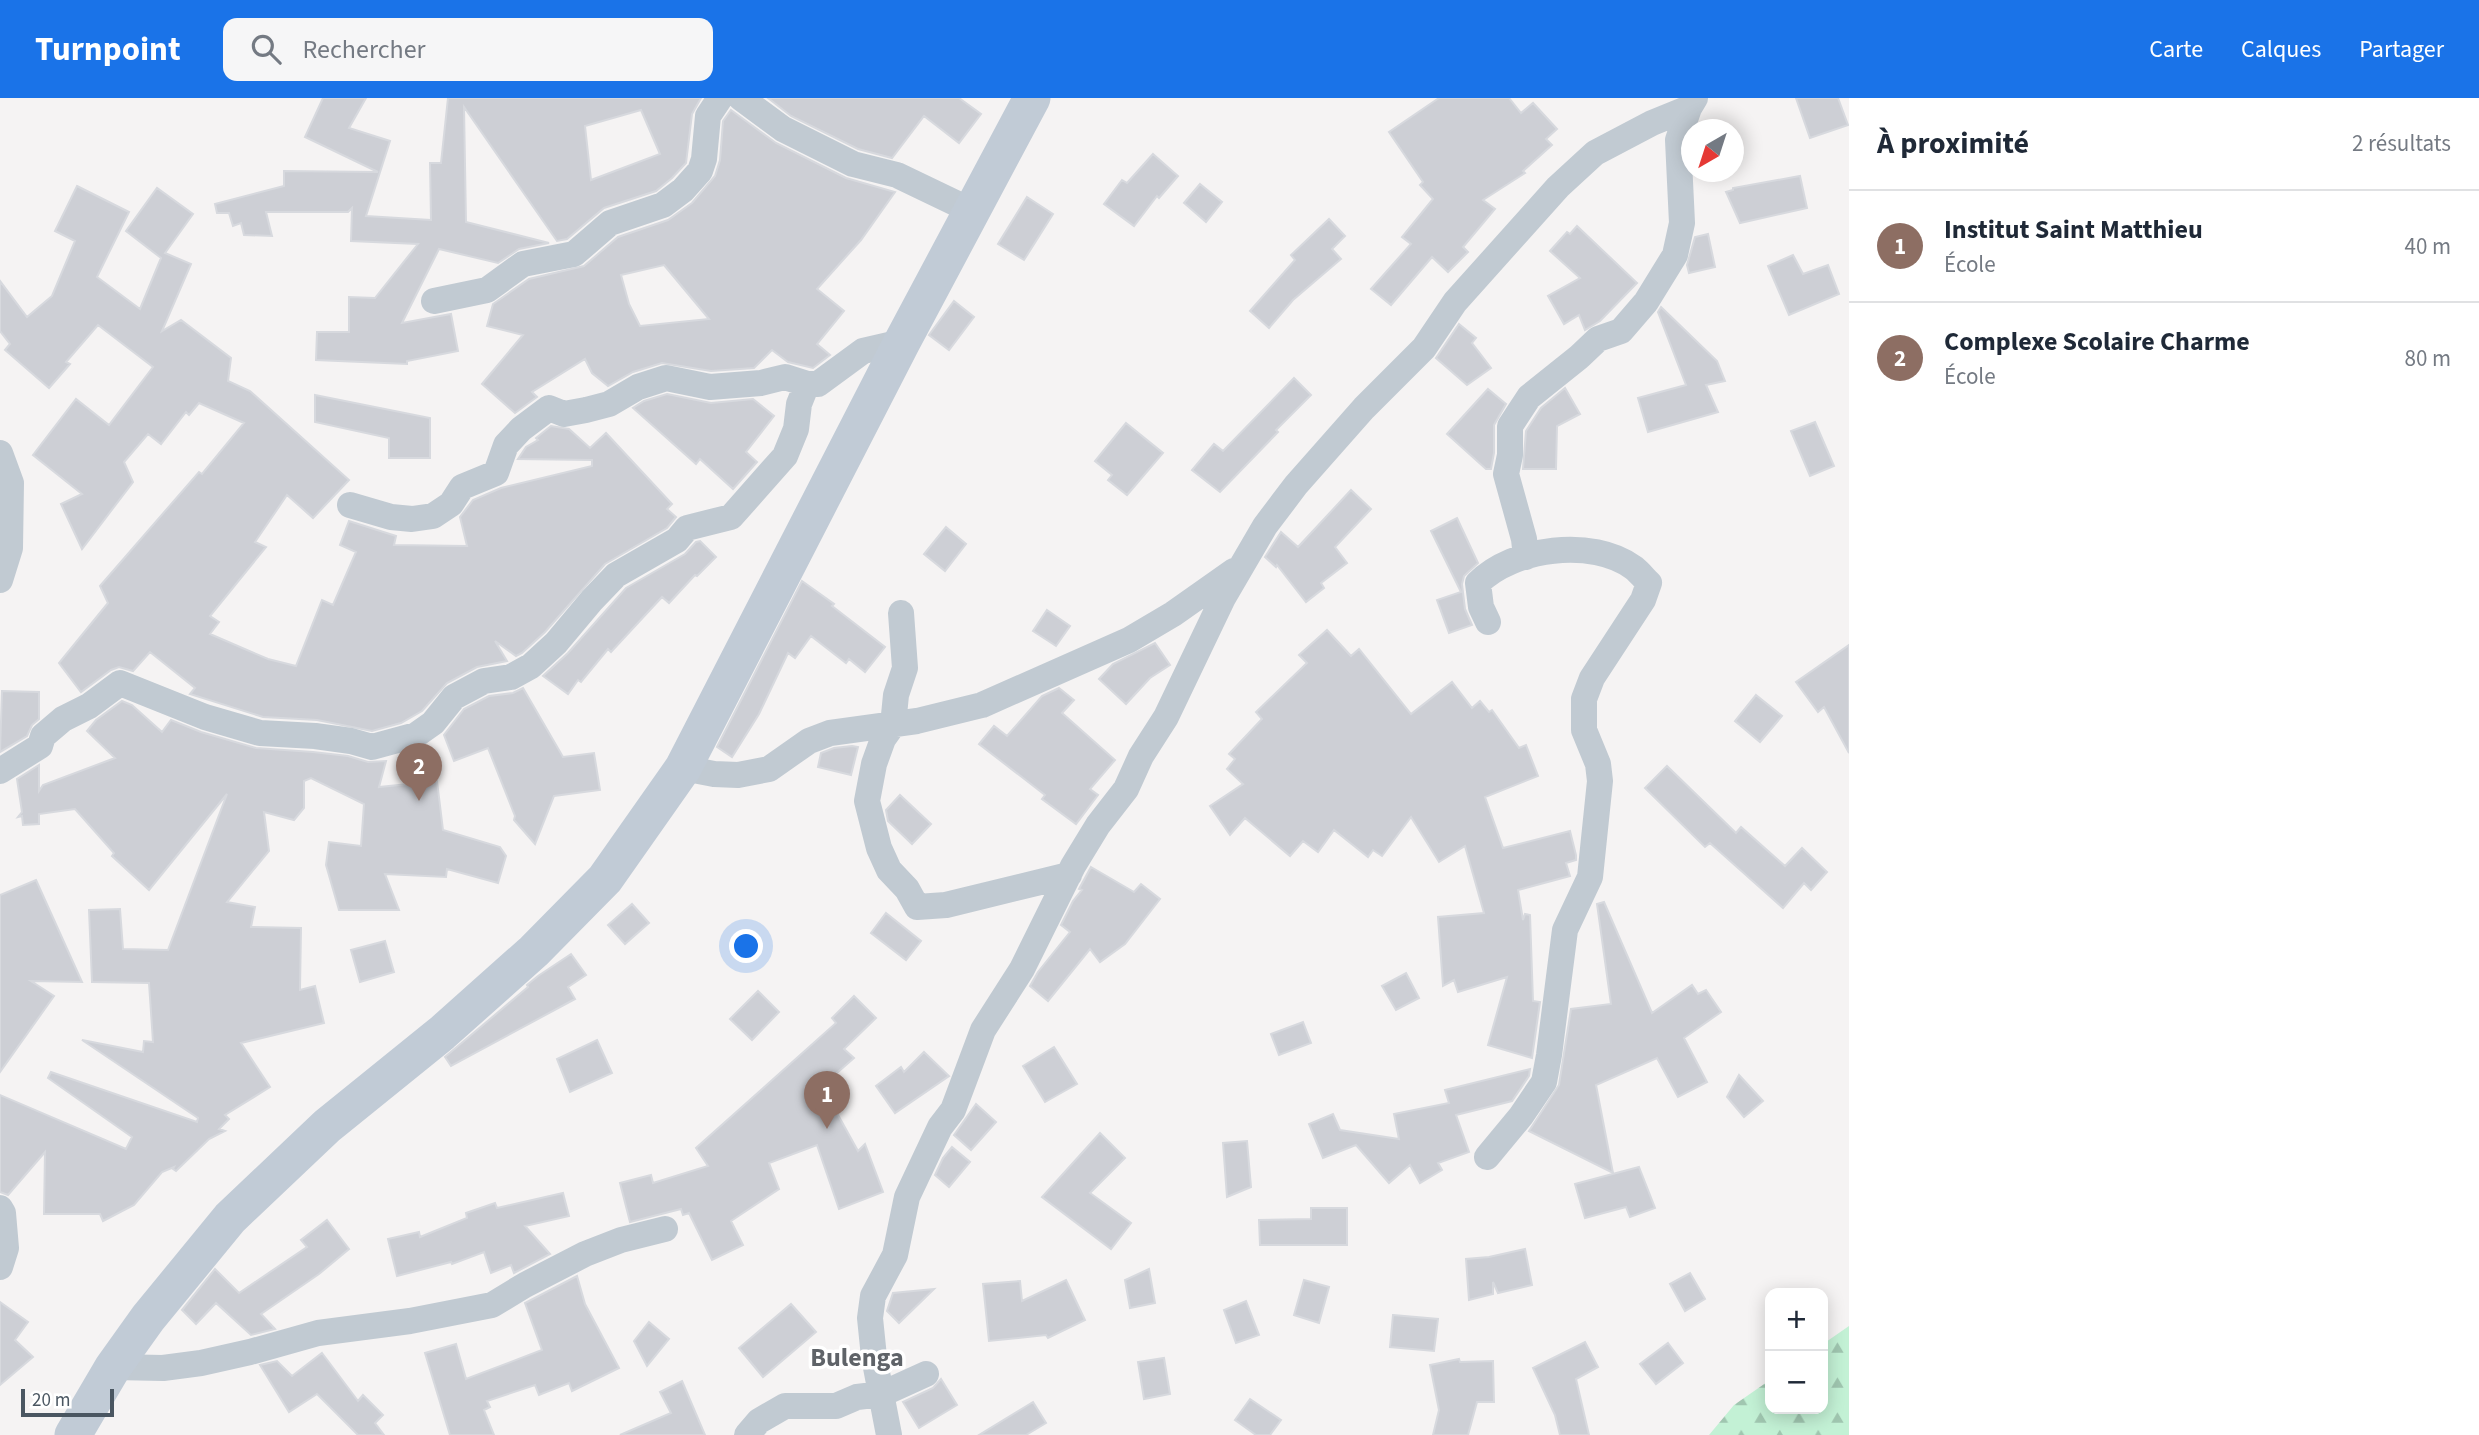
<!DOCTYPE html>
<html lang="fr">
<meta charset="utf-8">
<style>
:root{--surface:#fff;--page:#f6f6f7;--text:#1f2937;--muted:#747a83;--line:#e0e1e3;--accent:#1a73e8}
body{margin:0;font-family:"Source Sans 3",sans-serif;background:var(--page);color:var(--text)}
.controls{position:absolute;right:21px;bottom:21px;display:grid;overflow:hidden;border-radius:14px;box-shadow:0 4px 18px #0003}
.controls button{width:63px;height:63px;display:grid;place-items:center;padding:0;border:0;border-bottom:2px solid var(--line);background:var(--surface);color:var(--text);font:35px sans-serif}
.compass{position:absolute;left:1681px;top:21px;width:63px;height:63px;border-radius:50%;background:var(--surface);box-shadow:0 4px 18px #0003;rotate:219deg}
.scale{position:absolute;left:21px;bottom:18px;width:93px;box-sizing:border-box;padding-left:7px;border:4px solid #4a5661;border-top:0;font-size:19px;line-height:24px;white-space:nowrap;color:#4a5661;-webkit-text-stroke:5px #fff;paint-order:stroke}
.you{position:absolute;left:747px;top:849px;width:24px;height:24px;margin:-18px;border:5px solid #fff;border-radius:50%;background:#1a73e8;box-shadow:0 0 0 10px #1a73e833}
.badge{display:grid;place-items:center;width:46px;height:46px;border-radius:50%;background:var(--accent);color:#fff;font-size:23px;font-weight:700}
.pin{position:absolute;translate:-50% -58px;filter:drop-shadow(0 2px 4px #0008)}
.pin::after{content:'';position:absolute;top:37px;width:24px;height:21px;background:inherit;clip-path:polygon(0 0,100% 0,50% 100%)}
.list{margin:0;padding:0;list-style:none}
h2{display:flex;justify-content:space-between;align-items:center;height:91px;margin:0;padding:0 28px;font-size:30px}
h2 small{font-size:23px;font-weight:400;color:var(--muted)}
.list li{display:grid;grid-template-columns:46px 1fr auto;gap:21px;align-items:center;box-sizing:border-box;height:112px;padding:0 28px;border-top:2px solid var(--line)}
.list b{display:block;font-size:26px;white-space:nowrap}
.list p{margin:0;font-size:23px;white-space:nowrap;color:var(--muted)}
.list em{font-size:23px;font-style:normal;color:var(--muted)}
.icon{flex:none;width:38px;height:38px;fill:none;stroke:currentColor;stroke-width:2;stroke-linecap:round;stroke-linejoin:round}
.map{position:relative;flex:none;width:1849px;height:1337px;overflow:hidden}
header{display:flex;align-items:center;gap:42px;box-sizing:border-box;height:98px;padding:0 35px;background:var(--accent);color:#fff}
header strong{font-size:33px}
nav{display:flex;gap:38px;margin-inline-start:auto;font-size:24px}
.search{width:490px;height:63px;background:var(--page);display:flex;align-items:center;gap:18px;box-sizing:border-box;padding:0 24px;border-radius:14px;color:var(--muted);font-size:26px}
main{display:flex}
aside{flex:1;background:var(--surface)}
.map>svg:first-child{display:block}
.forest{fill:url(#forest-firs)}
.building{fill:#cdcfd5;stroke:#d7d9de;stroke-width:2;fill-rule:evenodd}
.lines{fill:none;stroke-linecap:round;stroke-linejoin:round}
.street{stroke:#c1cad2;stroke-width:26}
.secondary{stroke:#c1cbd6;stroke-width:37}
.labels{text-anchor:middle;stroke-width:7;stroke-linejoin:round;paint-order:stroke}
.quarter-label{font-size:26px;font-weight:bold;fill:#5f6368;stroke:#fff}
</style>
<header>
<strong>Turnpoint</strong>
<div class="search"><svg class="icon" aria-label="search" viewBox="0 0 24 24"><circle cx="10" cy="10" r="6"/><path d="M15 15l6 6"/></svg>Rechercher</div>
<nav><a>Carte</a><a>Calques</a><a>Partager</a></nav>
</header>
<main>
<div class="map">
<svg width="1849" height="1337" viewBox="0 0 1849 1337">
<defs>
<pattern id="forest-firs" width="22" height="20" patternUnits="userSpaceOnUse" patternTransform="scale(1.75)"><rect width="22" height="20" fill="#c3f1d5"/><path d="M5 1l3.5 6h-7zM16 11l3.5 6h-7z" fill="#a0c6b0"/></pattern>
</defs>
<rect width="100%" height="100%" fill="#f5f3f3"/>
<path class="forest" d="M 1849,1228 L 1849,1337 L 1709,1337 L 1734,1307 L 1770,1282 L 1770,1311 L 1823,1311 L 1823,1246 Z"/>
<path class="building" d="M 323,0 L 366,0 L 349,30 L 390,43 L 366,118 L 431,122 L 430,65 L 441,65 L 448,0 L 701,0 L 692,16 L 686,65 L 672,80 L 656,93 L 604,110 L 567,141 L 557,143 L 464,9 L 466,124 L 549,145 L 519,151 L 498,165 L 439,151 L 402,225 L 451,216 L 458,253 L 407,263 L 407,266 L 316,262 L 317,234 L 349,234 L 349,199 L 375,200 L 418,146 L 351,143 L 352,110 L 348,114 L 266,114 L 272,138 L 244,137 L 241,125 L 233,128 L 229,115 L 217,115 L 215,106 L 284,88 L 284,73 L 378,74 L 305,39 ZM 641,12 L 660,56 L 591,82 L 585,28 Z
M 768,0 L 959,0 L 981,16 L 959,45 L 924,18 L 892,60 L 858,51 L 791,18 Z
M 1439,0 L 1509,0 L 1521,15 L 1533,5 L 1557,31 L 1546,41 L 1552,47 L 1523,73 L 1525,75 L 1483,102 L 1495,111 L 1463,149 L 1468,154 L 1448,174 L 1432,159 L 1391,207 L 1371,191 L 1411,146 L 1402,139 L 1433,101 L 1420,87 L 1423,84 L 1389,34 Z
M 1796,0 L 1838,0 L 1848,27 L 1810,40 Z
M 731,12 L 776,45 L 846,80 L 895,94 L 861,142 L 817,191 L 844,213 L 817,246 L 830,257 L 813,270 L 788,264 L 772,252 L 754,270 L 711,273 L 662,265 L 633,274 L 608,288 L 592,275 L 585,261 L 532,294 L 537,299 L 515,315 L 482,286 L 523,237 L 487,228 L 493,206 L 529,181 L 584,168 L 618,139 L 668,122 L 692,105 L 715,78 L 720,62 L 723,23 ZM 664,167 L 709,221 L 640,228 L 629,206 L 621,177 Z
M 1153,56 L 1178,78 L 1159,100 L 1157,98 L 1134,128 L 1104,106 L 1122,82 L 1127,85 Z
M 1800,78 L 1807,110 L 1740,125 L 1726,94 L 1733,92 L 1733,90 Z
M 1200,86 L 1222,104 L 1206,124 L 1184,105 Z
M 77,88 L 129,114 L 97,179 L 140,211 L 161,160 L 126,133 L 157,90 L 193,116 L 165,155 L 191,166 L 162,233 L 181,222 L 231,260 L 228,283 L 250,293 L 349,382 L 313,420 L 287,397 L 255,444 L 266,449 L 210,518 L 219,524 L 210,536 L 268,561 L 296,568 L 322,502 L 333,507 L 356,454 L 340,447 L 349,423 L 396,438 L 394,447 L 467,448 L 460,419 L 473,402 L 501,390 L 592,368 L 592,362 L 518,361 L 526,349 L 538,342 L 536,340 L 551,328 L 569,331 L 590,350 L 606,335 L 672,406 L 667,411 L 676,419 L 667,430 L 605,466 L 545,534 L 522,555 L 516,558 L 495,543 L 507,563 L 477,569 L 447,585 L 422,613 L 401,625 L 372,633 L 317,622 L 263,619 L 190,596 L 195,590 L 150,554 L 133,573 L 119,569 L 111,572 L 81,594 L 59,565 L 108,505 L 100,488 L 199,374 L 202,376 L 244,325 L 199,305 L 189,317 L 186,314 L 161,346 L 148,336 L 124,364 L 133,384 L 82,451 L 61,406 L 82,396 L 33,357 L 76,301 L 109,327 L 153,269 L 98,227 L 66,264 L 70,266 L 49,290 L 5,252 L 10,246 L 0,233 L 0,183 L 27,219 L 52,198 L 75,143 L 55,133 Z
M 1027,99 L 1053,116 L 1024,162 L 998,146 Z
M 1329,121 L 1345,138 L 1332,151 L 1341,161 L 1293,202 L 1269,230 L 1250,213 L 1295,162 L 1291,157 Z
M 1577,128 L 1637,185 L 1600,223 L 1585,232 L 1579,217 L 1564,226 L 1548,198 L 1580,180 L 1550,153 L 1567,134 L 1570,136 Z
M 1708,136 L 1715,169 L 1689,175 L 1687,167 L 1695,139 Z
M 1793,157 L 1803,176 L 1828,167 L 1839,196 L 1789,217 L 1768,168 Z
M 954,203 L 974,219 L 949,252 L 929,237 Z
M 1661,209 L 1717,263 L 1725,283 L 1706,287 L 1718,314 L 1648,334 L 1638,300 L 1686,287 L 1658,214 Z
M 1459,226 L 1476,240 L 1472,245 L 1491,270 L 1467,287 L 1436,260 Z
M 1294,280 L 1311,297 L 1276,332 L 1278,334 L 1220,394 L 1192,372 L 1214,346 L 1223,353 Z
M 1565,290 L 1580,316 L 1557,328 L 1556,371 L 1523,371 L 1526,333 L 1541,310 Z
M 1488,291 L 1506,306 L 1494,327 L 1494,355 L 1491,371 L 1486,371 L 1447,336 Z
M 667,296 L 711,305 L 753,301 L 774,318 L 746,354 L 757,364 L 733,391 L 700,361 L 696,366 L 633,310 L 644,303 Z
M 315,297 L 430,320 L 430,360 L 389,360 L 389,340 L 315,324 Z
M 1815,324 L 1834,368 L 1810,378 L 1791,333 Z
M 1126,325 L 1163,355 L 1127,397 L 1108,382 L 1112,377 L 1095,363 Z
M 1351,392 L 1371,411 L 1335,449 L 1347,465 L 1321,485 L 1324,490 L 1306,504 L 1277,467 L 1276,469 L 1265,459 L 1281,434 L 1298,449 Z
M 1457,420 L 1478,465 L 1464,478 L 1462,486 L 1465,511 L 1472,527 L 1449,535 L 1437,502 L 1461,494 L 1431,433 Z
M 946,429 L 966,446 L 945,473 L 924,456 Z
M 700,443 L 716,459 L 697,478 L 695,477 L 669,505 L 662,499 L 611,554 L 608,551 L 581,584 L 578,582 L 568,596 L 543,578 L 568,555 L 626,490 L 685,456 L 696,444 Z
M 802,483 L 834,506 L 832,508 L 885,549 L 865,574 L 849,561 L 846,565 L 811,538 L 795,560 L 788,555 L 759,616 L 732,659 L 717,649 Z
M 1047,512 L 1070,528 L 1056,548 L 1033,533 Z
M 1327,532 L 1351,558 L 1359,551 L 1411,616 L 1452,584 L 1472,610 L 1480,603 L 1489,614 L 1492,612 L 1519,650 L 1526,647 L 1538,678 L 1485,699 L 1503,750 L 1570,733 L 1576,757 L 1576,762 L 1566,765 L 1570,778 L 1518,792 L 1523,822 L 1525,816 L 1530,817 L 1533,903 L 1540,904 L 1532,960 L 1488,947 L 1507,879 L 1458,894 L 1454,882 L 1443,888 L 1438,819 L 1484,815 L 1465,748 L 1439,764 L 1411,719 L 1382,758 L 1373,752 L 1368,759 L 1334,732 L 1318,754 L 1303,743 L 1290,758 L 1245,720 L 1230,737 L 1210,708 L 1243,686 L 1227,671 L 1235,661 L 1229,656 L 1262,621 L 1256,614 L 1307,565 L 1299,557 Z
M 1155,545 L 1170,567 L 1150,580 L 1126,606 L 1099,581 L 1113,566 Z
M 1849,547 L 1849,655 L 1824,609 L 1818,614 L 1796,584 Z
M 523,590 L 563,659 L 594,655 L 600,692 L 554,698 L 535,746 L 514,722 L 515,718 L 488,650 L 454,663 L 444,637 L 464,611 L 489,598 L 513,595 Z
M 1059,590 L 1074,602 L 1062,615 L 1115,662 L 1090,691 L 1098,697 L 1076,726 L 1042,701 L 1045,697 L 979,646 L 994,628 L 1007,638 L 1042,598 Z
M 2,593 L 39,594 L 39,621 L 32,627 L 27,638 L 0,654 Z
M 1756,597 L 1782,618 L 1760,644 L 1735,623 Z
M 122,603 L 132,607 L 162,634 L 171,622 L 201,634 L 256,650 L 313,654 L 348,658 L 368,664 L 386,663 L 379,689 L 437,683 L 443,732 L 500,749 L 506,758 L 498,785 L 447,771 L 446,779 L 385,776 L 399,812 L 339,812 L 326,767 L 329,744 L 361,748 L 364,706 L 311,680 L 304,683 L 304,710 L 294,722 L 264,714 L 269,753 L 227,804 L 255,809 L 251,829 L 301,830 L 300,892 L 315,888 L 324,925 L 241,945 L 270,989 L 225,1017 L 229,1021 L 219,1031 L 225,1033 L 209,1041 L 176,1073 L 173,1071 L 174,1069 L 162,1074 L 134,1107 L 103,1123 L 100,1116 L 44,1116 L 45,1054 L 8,1097 L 0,1094 L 0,997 L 126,1051 L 132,1039 L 48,980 L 51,974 L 197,1024 L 198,1020 L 82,942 L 143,954 L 144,943 L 153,944 L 149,885 L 92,884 L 89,812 L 120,811 L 123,851 L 168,852 L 227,696 L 149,792 L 112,758 L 114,755 L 75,711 L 39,716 L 39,726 L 23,727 L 22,718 L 18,719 L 22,714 L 17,681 L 39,667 L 39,693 L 43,687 L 115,660 L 87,633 L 96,622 Z
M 852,648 L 858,649 L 851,677 L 818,669 L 821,655 L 834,650 Z
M 1667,668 L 1736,735 L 1741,729 L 1785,768 L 1802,750 L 1827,774 L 1811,792 L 1804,785 L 1783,810 L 1710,745 L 1705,749 L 1645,690 Z
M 900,697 L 931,726 L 912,746 L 888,723 L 886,712 Z
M 1091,769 L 1134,794 L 1141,786 L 1160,801 L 1125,846 L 1100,864 L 1090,851 L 1048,903 L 1030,888 L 1038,874 L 1070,834 L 1061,827 L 1073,803 L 1082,792 L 1079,791 Z
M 36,782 L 82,884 L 31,883 L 54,898 L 0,974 L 0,797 Z
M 1604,804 L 1652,915 L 1692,887 L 1698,896 L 1706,892 L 1721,914 L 1684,940 L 1707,984 L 1678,999 L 1657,960 L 1596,987 L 1613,1075 L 1529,1033 L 1559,987 L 1571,911 L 1611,906 L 1597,806 Z
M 632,806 L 649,825 L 625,846 L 608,827 Z
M 886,815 L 921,843 L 906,862 L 871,835 Z
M 385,843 L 394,874 L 360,884 L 351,852 Z
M 571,856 L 586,877 L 568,889 L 575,901 L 451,968 L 445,959 L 528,889 L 527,887 L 538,878 Z
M 1406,875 L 1419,900 L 1396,912 L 1382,888 Z
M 758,893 L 779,914 L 752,942 L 730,921 Z
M 854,898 L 876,920 L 844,951 L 854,960 L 822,988 L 858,1053 L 865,1046 L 883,1094 L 839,1111 L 817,1047 L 769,1065 L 779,1091 L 731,1123 L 743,1147 L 712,1162 L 689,1115 L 683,1117 L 681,1111 L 630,1124 L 620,1085 L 651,1077 L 653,1085 L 708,1068 L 696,1050 L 836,925 L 832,920 Z
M 1303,924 L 1311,945 L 1279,957 L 1271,936 Z
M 597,942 L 612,975 L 570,994 L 557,961 Z
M 1054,949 L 1077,986 L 1045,1004 L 1023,968 Z
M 924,954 L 949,978 L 895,1015 L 876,988 L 901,969 L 904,974 Z
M 1530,971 L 1529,978 L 1512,1003 L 1456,1017 L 1469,1054 L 1438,1065 L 1442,1072 L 1420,1085 L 1410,1067 L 1389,1085 L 1356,1047 L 1323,1060 L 1309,1026 L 1333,1016 L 1340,1032 L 1399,1041 L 1394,1016 L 1449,1005 L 1445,992 Z
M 1739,977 L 1763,1003 L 1744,1019 L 1727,999 Z
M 976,1006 L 996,1024 L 971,1052 L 954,1037 Z
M 1100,1035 L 1125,1060 L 1090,1095 L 1131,1125 L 1111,1151 L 1042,1099 Z
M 1247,1043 L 1251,1089 L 1227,1099 L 1223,1045 Z
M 952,1049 L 970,1064 L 949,1089 L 935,1077 L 943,1060 Z
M 1639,1069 L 1655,1110 L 1630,1119 L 1626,1109 L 1585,1120 L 1575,1086 Z
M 563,1095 L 569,1118 L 525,1128 L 550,1156 L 514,1175 L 511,1167 L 491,1175 L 484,1154 L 452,1166 L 451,1164 L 397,1178 L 388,1141 L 419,1134 L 420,1139 L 467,1120 L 466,1115 L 495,1105 L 497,1110 Z
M 1311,1110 L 1347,1110 L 1347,1147 L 1260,1147 L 1259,1122 L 1311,1121 Z
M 327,1122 L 349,1151 L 319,1176 L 261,1216 L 275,1231 L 251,1237 L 216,1205 L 196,1226 L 182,1212 L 215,1171 L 239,1195 L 307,1149 L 301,1142 Z
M 1525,1151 L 1532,1187 L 1498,1195 L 1493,1184 L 1493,1196 L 1469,1202 L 1466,1161 L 1489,1159 Z
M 1149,1171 L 1155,1205 L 1130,1210 L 1125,1182 Z
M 1690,1175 L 1705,1201 L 1685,1213 L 1670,1186 Z
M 577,1178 L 585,1206 L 619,1270 L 572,1293 L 569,1285 L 539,1297 L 535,1287 L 487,1303 L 490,1309 L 484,1312 L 494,1337 L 450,1337 L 425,1255 L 456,1246 L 466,1281 L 542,1252 L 525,1205 Z
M 1066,1182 L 1085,1222 L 1048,1240 L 1046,1237 L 989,1243 L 983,1186 L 1020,1183 L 1022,1203 Z
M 1304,1182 L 1329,1189 L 1319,1225 L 1294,1217 Z
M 934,1191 L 899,1225 L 887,1213 L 893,1195 Z
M 1246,1203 L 1259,1237 L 1236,1245 L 1224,1212 Z
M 0,1204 L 28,1224 L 15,1242 L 33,1259 L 0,1287 Z
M 791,1206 L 816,1234 L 763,1279 L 739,1250 Z
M 1393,1217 L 1438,1221 L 1434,1253 L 1390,1249 Z
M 649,1224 L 669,1241 L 647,1268 L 634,1243 Z
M 1585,1244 L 1598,1269 L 1576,1281 L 1589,1337 L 1560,1337 L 1555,1317 L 1533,1270 Z
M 1668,1245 L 1683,1265 L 1656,1286 L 1640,1266 Z
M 322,1255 L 358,1303 L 363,1297 L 383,1317 L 375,1325 L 384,1337 L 358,1337 L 317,1296 L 289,1314 L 260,1267 L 277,1263 L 292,1278 Z
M 1164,1260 L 1170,1296 L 1144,1301 L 1138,1264 Z
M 1459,1261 L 1460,1264 L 1493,1263 L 1494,1304 L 1477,1304 L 1468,1337 L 1433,1337 L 1439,1312 L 1430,1267 Z
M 941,1281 L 957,1307 L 919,1330 L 903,1304 L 933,1290 Z
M 682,1283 L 705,1337 L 620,1337 L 671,1315 L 660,1294 Z
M 1250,1301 L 1281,1322 L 1270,1337 L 1256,1337 L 1235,1322 Z
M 1033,1304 L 1046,1325 L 1026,1337 L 979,1337 Z"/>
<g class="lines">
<path class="street" d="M 741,0 L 783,31 L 853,66 L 897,77 L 972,113
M 434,203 L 487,192 L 523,166 L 574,156 L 610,125 L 663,107 L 683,92 L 700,73 L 704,61 L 708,18 L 720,0
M 0,355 L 11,385 L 10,450 L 0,482
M 350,407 L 391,419 L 412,421 L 433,418 L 451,406 L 462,389 L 496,375 L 506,347 L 521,331 L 549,310 L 564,316 L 586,312 L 609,306 L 638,289 L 666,280 L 710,289 L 761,285 L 785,279 L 807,286 L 818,286 L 863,253 L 902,244
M 1526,459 L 1524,441 L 1506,376 L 1510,357 L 1510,328 L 1529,299 L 1579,259 L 1598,241 L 1621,233 L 1646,204 L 1675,157 L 1682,125 L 1678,42 L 1689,10
M 901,515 L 905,570 L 896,597 L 893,627 L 883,641 L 874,666 L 867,703 L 879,750 L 889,772 L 907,791 L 917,809 L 946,807 L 1069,777
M 683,670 L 714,676 L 738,677 L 769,671 L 809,643 L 830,635 L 917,623 L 982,607 L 1129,542 L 1173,516 L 1234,473
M 0,673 L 40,648 L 43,638 L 63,621 L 89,608 L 120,585 L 205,619 L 260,635 L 315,638 L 351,643 L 372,649 L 416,637 L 433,625 L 454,599 L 484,583 L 511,579 L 531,568 L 556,545 L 592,502 L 616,477 L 677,442 L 687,430 L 731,419 L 785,358 L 796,331 L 799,306 L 807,286
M 1487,1059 L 1521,1018 L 1544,984 L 1549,957 L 1565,832 L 1590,779 L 1600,683 L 1598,666 L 1584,632 L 1584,601 L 1592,580 L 1643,502 L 1649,485 C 1644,480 1639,474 1634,470 C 1592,439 1513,450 1478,485 L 1481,509 L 1488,524
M 0,1110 L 3,1115 L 6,1150 L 0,1169
M 113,1269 L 163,1270 L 201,1265 L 250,1254 L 318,1235 L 410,1223 L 492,1207 L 525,1187 L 585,1156 L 621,1142 L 665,1131
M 747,1337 L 759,1323 L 785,1308 L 836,1308 L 857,1299 L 882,1296 L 926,1276
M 889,1337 L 874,1259 L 870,1220 L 873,1198 L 895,1157 L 907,1099 L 940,1029 L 953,1012 L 983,932 L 1022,871 L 1073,768 L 1098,727 L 1126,691 L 1141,658 L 1166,619 L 1223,500 L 1265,428 L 1296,387 L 1364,310 L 1424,250 L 1455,204 L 1558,89 L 1595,55 L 1652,25 L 1689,10 L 1695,0"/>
<path class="secondary" d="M 73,1337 L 113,1269 L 148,1220 L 230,1120 L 327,1028 L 442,935 L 534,853 L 605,781 L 683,670 L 902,244 L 1032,0"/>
</g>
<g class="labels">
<g class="quarter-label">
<text x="857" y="1268">Bulenga</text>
</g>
</g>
</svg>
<div class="controls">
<button>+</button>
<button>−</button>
</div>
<svg class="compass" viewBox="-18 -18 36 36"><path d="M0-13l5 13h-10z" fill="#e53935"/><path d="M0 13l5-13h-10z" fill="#747a83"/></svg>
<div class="scale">20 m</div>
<div class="you"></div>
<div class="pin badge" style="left:827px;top:1031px;background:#8d6e63">1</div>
<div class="pin badge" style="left:419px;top:703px;background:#8d6e63">2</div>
</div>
<aside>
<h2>À proximité<small>2 résultats</small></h2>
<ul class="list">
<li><span class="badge" style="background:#8d6e63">1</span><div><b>Institut Saint Matthieu</b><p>École</p></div><em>40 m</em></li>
<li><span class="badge" style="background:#8d6e63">2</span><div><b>Complexe Scolaire Charme</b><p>École</p></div><em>80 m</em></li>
</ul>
</aside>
</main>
